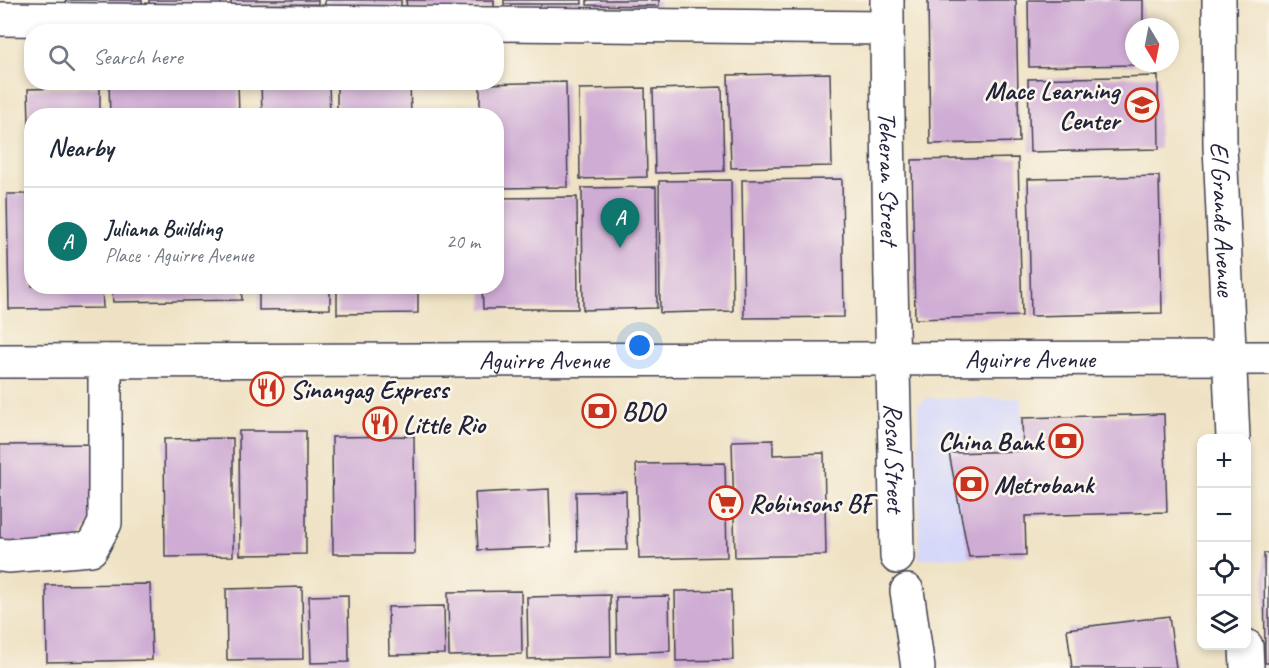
<!DOCTYPE html>
<meta charset="utf-8">
<style>
:root{--surface:#fff;--page:#f2f2f3;--text:#1f2937;--muted:#747a83;--line:#e0e1e3;--accent:#0f766e}
body{margin:0;font-family:Caveat,sans-serif;background:var(--page);color:var(--text)}
.controls{position:absolute;right:18px;bottom:18px;display:grid;overflow:hidden;border-radius:12px;box-shadow:0 3px 9px #0003}
.controls button{width:54px;height:54px;display:grid;place-items:center;padding:0;border:0;border-bottom:2px solid var(--line);background:var(--surface);color:var(--text);font:30px sans-serif}
.compass{position:absolute;left:1125px;top:18px;width:54px;height:54px;border-radius:50%;background:var(--surface);box-shadow:0 3px 9px #0003;rotate:170deg}
.you{position:absolute;left:640px;top:346px;width:21px;height:21px;margin:-15px;border:4px solid #fff;border-radius:50%;background:#1a73e8;box-shadow:0 0 0 9px #1a73e833}
.badge{display:grid;place-items:center;width:39px;height:39px;border-radius:50%;background:var(--accent);color:#fff;font-size:20px;font-weight:700}
.pin{position:absolute;translate:-50% -50px;filter:drop-shadow(0 2px 3px #0008)}
.pin::after{content:'';position:absolute;top:32px;width:21px;height:18px;background:inherit;clip-path:polygon(0 0,100% 0,50% 100%)}
.list{margin:0;padding:0;list-style:none}
h2{display:flex;justify-content:space-between;align-items:center;height:78px;margin:0;padding:0 24px;font-size:26px}
h2 small{font-size:20px;font-weight:400;color:var(--muted)}
.list li{display:grid;grid-template-columns:39px 1fr auto;gap:18px;align-items:center;box-sizing:border-box;height:108px;padding:0 24px;border-top:2px solid var(--line)}
.list b{display:block;font-size:22px;white-space:nowrap}
.list p{margin:0;font-size:20px;white-space:nowrap;color:var(--muted)}
.list em{font-size:20px;font-style:normal;color:var(--muted)}
.icon{flex:none;width:33px;height:33px;fill:none;stroke:currentColor;stroke-width:2;stroke-linecap:round;stroke-linejoin:round}
.map{position:relative;flex:none;width:1269px;height:668px;overflow:hidden}
.search{position:absolute;background:var(--surface);box-shadow:0 3px 9px #0003;left:24px;top:24px;width:480px;height:66px;display:flex;align-items:center;gap:15px;box-sizing:border-box;padding:0 21px;border-radius:24px;color:var(--muted);font-size:22px}
.panel{position:absolute;background:var(--surface);box-shadow:0 3px 9px #0003;left:24px;top:108px;width:480px;height:186px;border-radius:24px}
.map>svg:first-child{display:block}
.built{fill:#d6d8f9}
.building{fill:#cfacd4}
.lines{fill:none;stroke-linecap:round;stroke-linejoin:round}
.minor-casing{stroke:#413f50;stroke-width:36}
.minor{stroke:#fff;stroke-width:33}
.labels{text-anchor:middle;stroke-width:5;stroke-linejoin:round;paint-order:stroke}
.poi-label{font-size:26px;font-weight:bold;fill:#22223b;stroke:#fbf7ec;text-anchor:start}
.street-label{font-size:26px;fill:#22223b;stroke:#fbf7ec}
</style>
<div class="map">
<svg width="1269" height="668" viewBox="0 0 1269 668">
<rect width="100%" height="100%" fill="#fbf7ec"/>
<filter id="ink" filterUnits="userSpaceOnUse"><feTurbulence type="fractalNoise" baseFrequency=".0167" numOctaves="2"/><feDisplacementMap in="SourceGraphic" scale="12" xChannelSelector="R" yChannelSelector="G"/><feConvolveMatrix kernelMatrix="1 2 1 2 8 2 1 2 1" color-interpolation-filters="sRGB"/></filter>
<filter id="wash" filterUnits="userSpaceOnUse"><feTurbulence type="fractalNoise" baseFrequency=".008" numOctaves="4" result="noise"/><feDisplacementMap in="SourceGraphic" scale="24" xChannelSelector="R" yChannelSelector="G"/><feGaussianBlur stdDeviation="1.35" result="paint"/><feColorMatrix in="noise" values="0 0 0 0 0 0 0 0 0 0 0 0 0 0 0 0 0 1.4 0 .05"/><feComposite in="paint" operator="in"/></filter>
<g filter="url(#wash)">
<rect width="100%" height="100%" fill="#efe2c4"/>
<path class="built" d="M 927,398 L 1021,398 L 1026,555 L 919,559 L 918,405 Z"/>
<g id="blocks">
<path class="building" d="M 66,0 L 142,0 L 142,5 L 66,5 Z
M 149,0 L 221,0 L 221,5 L 149,5 Z
M 231,0 L 318,0 L 318,4 L 231,5 Z
M 325,0 L 401,0 L 401,7 L 325,7 Z
M 406,0 L 494,0 L 494,8 L 407,8 Z
M 504,0 L 582,0 L 582,4 L 504,4 Z
M 587,0 L 659,0 L 659,6 L 587,5 Z
M 928,0 L 1016,0 L 1019,142 L 930,144 Z
M 1028,0 L 1143,0 L 1143,27 L 1134,27 L 1134,65 L 1029,67 Z
M 830,73 L 832,166 L 731,168 L 728,75 Z
M 1158,76 L 1159,149 L 1030,152 L 1028,79 Z
M 109,82 L 238,82 L 239,116 L 110,116 Z
M 261,82 L 329,82 L 330,116 L 262,116 Z
M 337,82 L 410,82 L 411,116 L 337,116 Z
M 566,82 L 568,187 L 496,188 L 496,116 L 480,116 L 480,84 Z
M 100,87 L 100,116 L 32,116 L 32,157 L 30,157 L 28,89 Z
M 722,87 L 724,171 L 655,173 L 653,89 Z
M 645,88 L 647,177 L 580,179 L 579,89 Z
M 1018,158 L 1022,316 L 915,319 L 912,160 Z
M 1159,176 L 1162,313 L 1031,316 L 1028,179 Z
M 842,179 L 844,317 L 744,318 L 742,180 Z
M 731,180 L 733,311 L 660,313 L 659,181 Z
M 656,187 L 657,308 L 583,310 L 582,188 Z
M 7,194 L 32,194 L 32,286 L 102,286 L 103,308 L 9,309 Z
M 577,197 L 578,309 L 483,309 L 482,286 L 496,286 L 496,198 Z
M 112,286 L 241,286 L 242,300 L 113,302 Z
M 259,286 L 330,286 L 330,309 L 259,310 Z
M 337,286 L 418,286 L 418,313 L 337,314 Z
M 1164,414 L 1167,512 L 1025,516 L 1026,555 L 969,557 L 949,453 L 1023,451 L 1022,418 Z
M 239,431 L 306,431 L 306,554 L 240,555 Z
M 414,436 L 415,554 L 333,554 L 332,437 Z
M 233,438 L 233,556 L 165,557 L 164,439 Z
M 773,440 L 773,455 L 824,453 L 826,555 L 735,557 L 732,441 Z
M 101,444 L 100,507 L 77,544 L 0,543 L 0,445 Z
M 725,463 L 727,557 L 639,559 L 636,464 Z
M 549,489 L 551,547 L 478,550 L 475,493 Z
M 626,491 L 627,550 L 577,551 L 576,492 Z
M 1264,553 L 1269,553 L 1269,663 L 1265,663 Z
M 150,584 L 152,660 L 47,662 L 46,585 Z
M 302,587 L 303,659 L 227,660 L 226,589 Z
M 731,590 L 733,660 L 676,661 L 675,591 Z
M 521,591 L 522,654 L 449,656 L 448,592 Z
M 348,595 L 349,662 L 311,663 L 309,596 Z
M 610,595 L 611,657 L 528,659 L 527,597 Z
M 669,596 L 670,651 L 617,653 L 616,597 Z
M 444,606 L 445,654 L 389,655 L 388,607 Z
M 1169,616 L 1176,668 L 1072,668 L 1067,629 Z"/>
</g>
</g>
<g filter="url(#ink)">
<use href="#blocks" fill-opacity="0" stroke="#413f50" stroke-width="1.5"/>
<g class="lines">
<defs>
<g id="minor">
<path id="s1" d="M 887,0 C 887,186 894,372 897,557"/>
<path id="s2" d="M 1219,0 L 1220,146 L 1233,438"/>
<path d="M 0,19 L 887,28"/>
<path id="s3" d="M 0,361 L 1269,358"/>
<path d="M 0,555 L 8,556 L 91,549 L 105,523 L 105,361"/>
<path d="M 907,591 L 918,668"/>
<path d="M 1246,646 L 1247,668"/>
</g>
</defs>
<use href="#minor" class="minor-casing"/>
<use href="#minor" class="minor"/>
</g>
</g>
<defs>
<symbol id="school-ring" viewBox="-11 -11 22 22"><circle r="9.5" fill="#fbf7ec" stroke="#c8321e" stroke-width="1.5"/><path d="M0-5L7-2L0 1L-7-2ZM-4 1L0 2.5L4 1V4Q0 6-4 4Z" fill="#c8321e"/></symbol>
<symbol id="restaurant-ring" viewBox="-11 -11 22 22"><circle r="9.5" fill="#fbf7ec" stroke="#c8321e" stroke-width="1.5"/><path d="M-5-6h1v4h1v-4h1v4h1v-4h1v5L-1.5 .5V6h-2V.5L-5-1ZM5-6V6H3V1.5H1.5Q1.5-4 5-6Z" fill="#c8321e"/></symbol>
<symbol id="bank-ring" viewBox="-11 -11 22 22"><circle r="9.5" fill="#fbf7ec" stroke="#c8321e" stroke-width="1.5"/><path d="M-6-4H6V4H-6ZM0-2.3a2.3 2.3 0 1 0 0 4.6a2.3 2.3 0 1 0 0-4.6Z" fill="#c8321e"/></symbol>
<symbol id="supermarket-ring" viewBox="-11 -11 22 22"><circle r="9.5" fill="#fbf7ec" stroke="#c8321e" stroke-width="1.5"/><path d="M-6-5.5h2.5l.6 2H6L4.5 2H-2.5L-4.4-4H-6ZM-1.5 3.2a1.3 1.3 0 1 0 .1 0ZM3 3.2a1.3 1.3 0 1 0 .1 0Z" fill="#c8321e"/></symbol>
</defs>
<g fill-rule="evenodd">
<use href="#school-ring" x="1123" y="86" width="38" height="38"/>
<use href="#restaurant-ring" x="248" y="370" width="38" height="38"/>
<use href="#bank-ring" x="580" y="392" width="38" height="38"/>
<use href="#restaurant-ring" x="361" y="405" width="38" height="38"/>
<use href="#bank-ring" x="1047" y="422" width="38" height="38"/>
<use href="#bank-ring" x="952" y="465" width="38" height="38"/>
<use href="#supermarket-ring" x="707" y="484" width="38" height="38"/>
</g>
<g class="labels">
<g class="poi-label">
<text x="1119" y="99" text-anchor="end">Mace Learning<tspan x="1119" dy="30">Center</tspan></text>
<text x="290" y="398">Sinangag Express</text>
<text x="622" y="420">BDO</text>
<text x="403" y="433">Little Rio</text>
<text x="1043" y="450" text-anchor="end">China Bank</text>
<text x="994" y="493">Metrobank</text>
<text x="749" y="512">Robinsons BF</text>
</g>
<g class="street-label">
<text dy="9" stroke="none"><textPath href="#s1" startOffset="178">Teheran Street</textPath></text>
<text dy="9" stroke="none"><textPath href="#s2" startOffset="219">El Grande Avenue</textPath></text>
<text dy="9" stroke="none"><textPath href="#s3" startOffset="1030">Aguirre Avenue</textPath></text>
<text dy="9" stroke="none"><textPath href="#s3" startOffset="544">Aguirre Avenue</textPath></text>
<text dy="9" stroke="none"><textPath href="#s1" startOffset="458">Rosal Street</textPath></text>
</g>
</g>
</svg>
<div class="controls">
<button>+</button>
<button>−</button>
<button><svg class="icon" aria-label="locate" viewBox="0 0 24 24"><circle cx="12" cy="12" r="6"/><path d="M12 2v4M12 18v4M2 12h4M18 12h4"/></svg></button>
<button><svg class="icon" aria-label="layers" viewBox="0 0 24 24"><path d="M12 4l9 5-9 5-9-5zM3 14l9 5 9-5"/></svg></button>
</div>
<svg class="compass" viewBox="-18 -18 36 36"><path d="M0-13l5 13h-10z" fill="#e53935"/><path d="M0 13l5-13h-10z" fill="#747a83"/></svg>
<div class="you"></div>
<div class="pin badge" style="left:620px;top:248px">A</div>
<div class="search"><svg class="icon" aria-label="search" viewBox="0 0 24 24"><circle cx="10" cy="10" r="6"/><path d="M15 15l6 6"/></svg>Search here</div>
<section class="panel">
<h2>Nearby<small></small></h2>
<ul class="list">
<li><span class="badge">A</span><div><b>Juliana Building</b><p>Place · Aguirre Avenue</p></div><em>20 m</em></li>
</ul>
</section>
</div>
